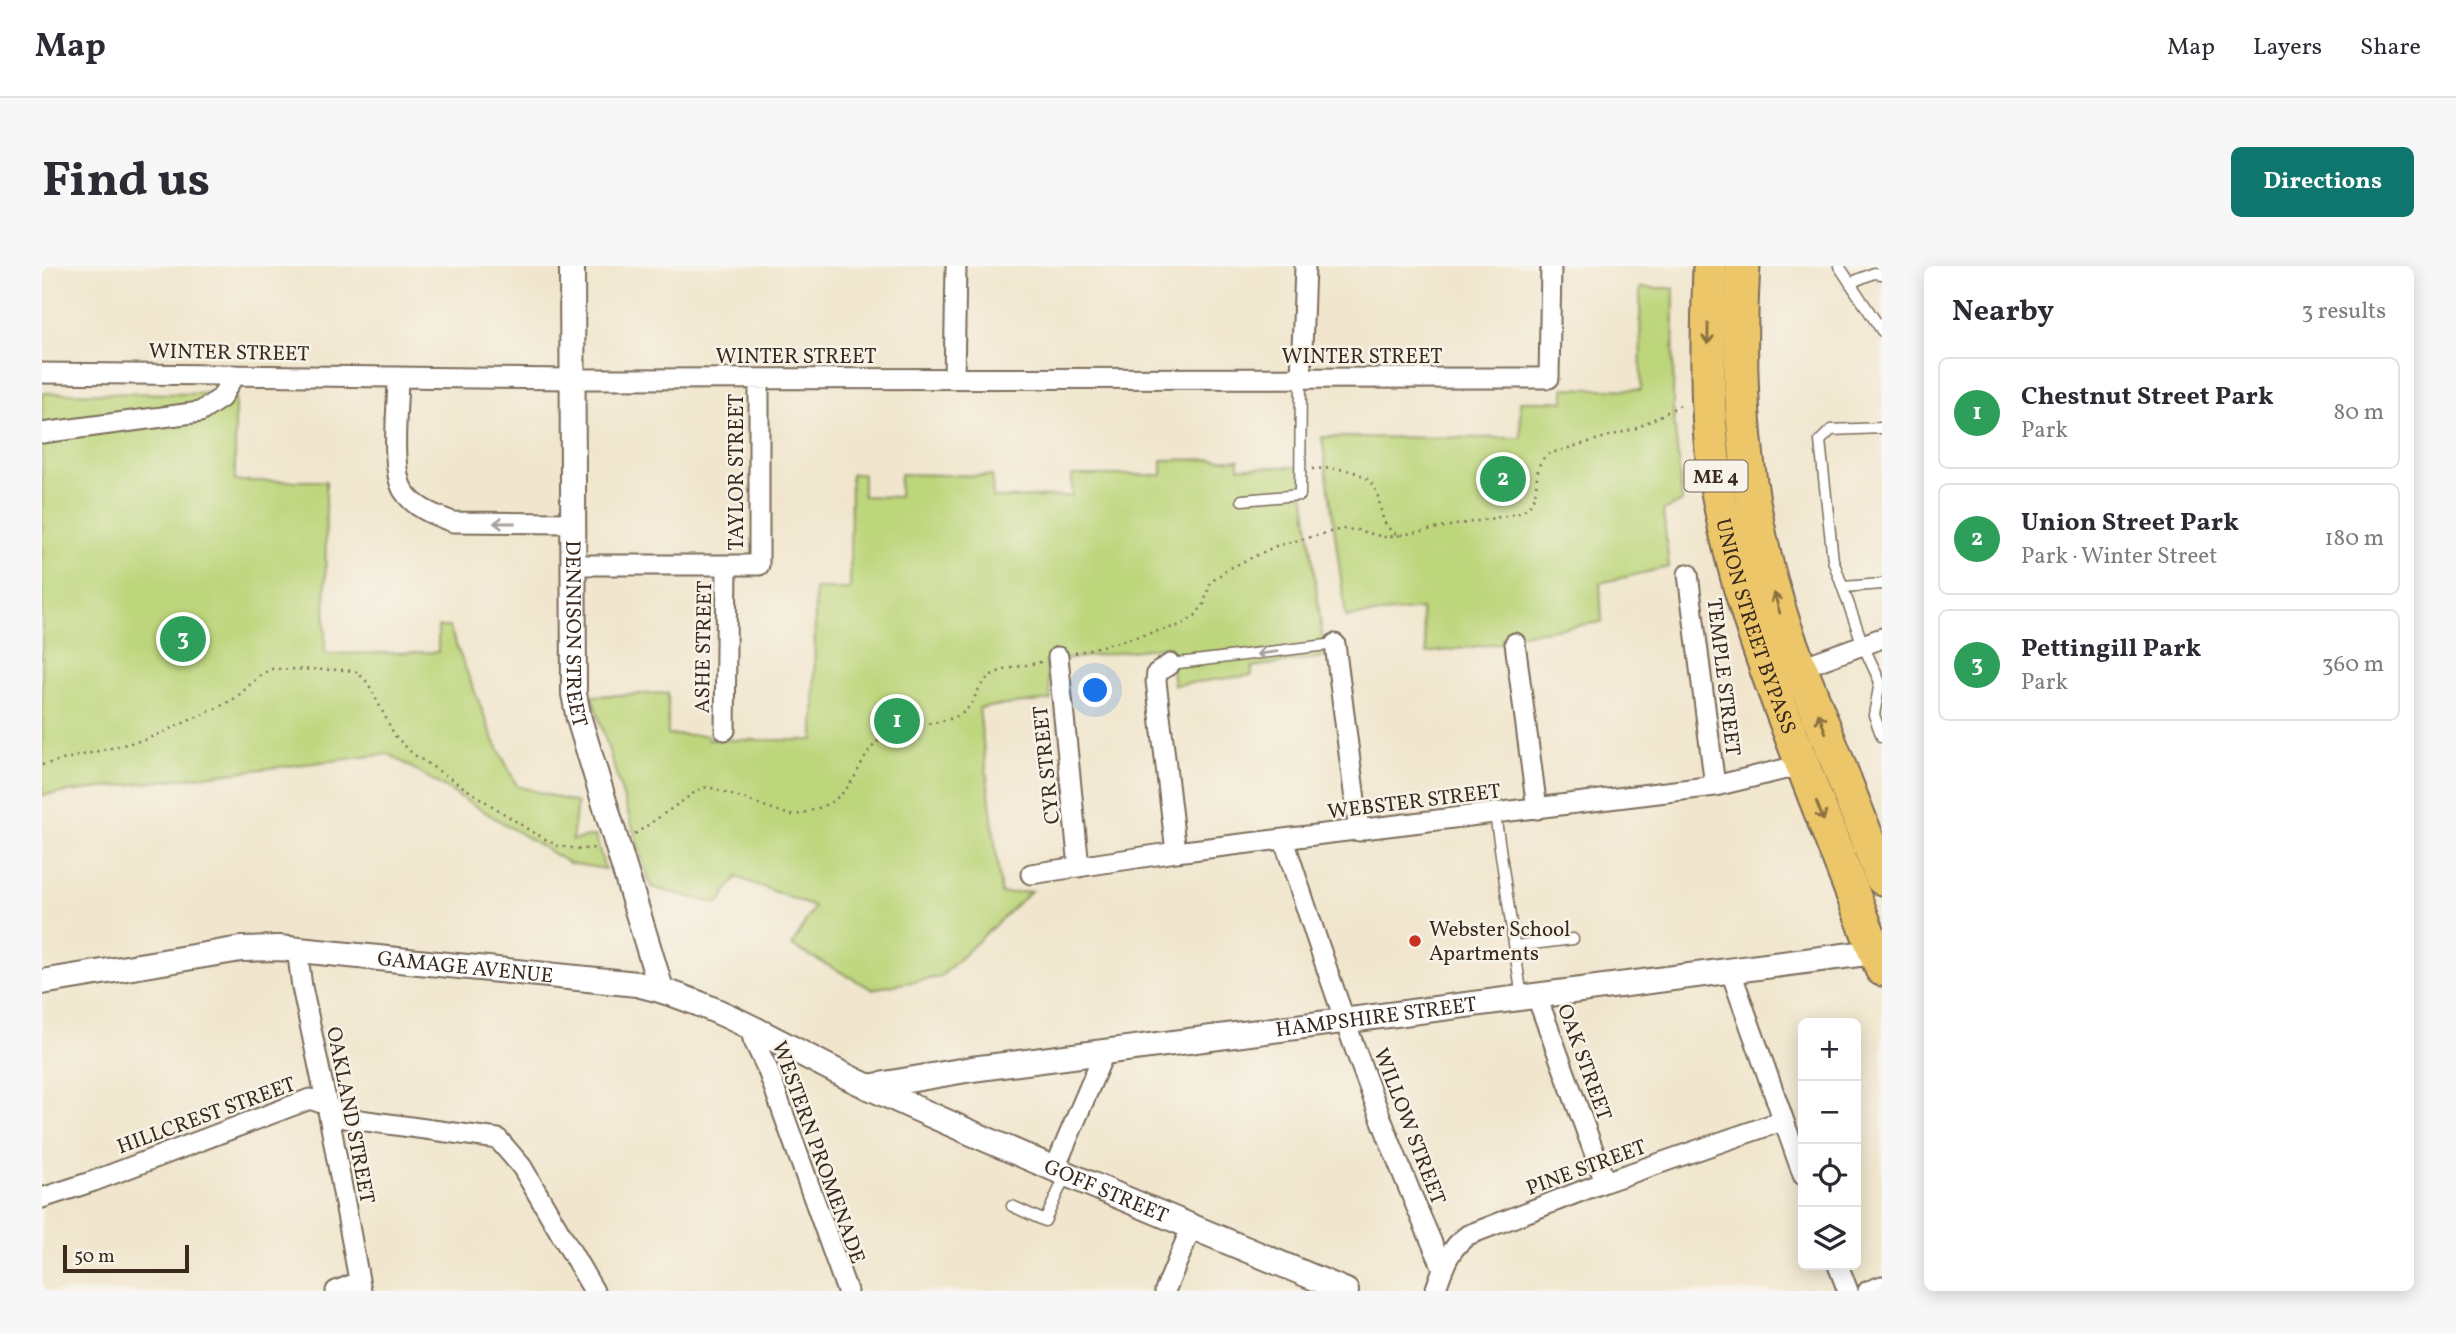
<!DOCTYPE html>
<meta charset="utf-8">
<style>
:root{--surface:#fff;--page:#f7f7f7;--text:#2b2b33;--muted:#7c7c81;--line:#e1e1e2;--accent:#0f766e}
body{margin:0;font-family:Vollkorn,serif;background:var(--page);color:var(--text)}
.controls{position:absolute;right:21px;bottom:21px;display:grid;overflow:hidden;border-radius:10px;box-shadow:0 4px 18px #0003}
.controls button{width:63px;height:63px;display:grid;place-items:center;padding:0;border:0;border-bottom:2px solid var(--line);background:var(--surface);color:var(--text);font:35px sans-serif}
.scale{position:absolute;left:21px;bottom:18px;width:126px;box-sizing:border-box;padding-left:7px;border:4px solid #3b2a1e;border-top:0;font-size:19px;line-height:24px;white-space:nowrap;color:#3b2a1e;-webkit-text-stroke:5px #f7f3e8;paint-order:stroke}
.you{position:absolute;left:1054px;top:425px;width:24px;height:24px;margin:-18px;border:5px solid #fff;border-radius:50%;background:#1a73e8;box-shadow:0 0 0 10px #1a73e833}
.badge{display:grid;place-items:center;width:46px;height:46px;border-radius:50%;background:var(--accent);color:#fff;font-size:23px;font-weight:700}
.pin{position:absolute;translate:-50% -50%;border:4px solid #fff;box-shadow:0 2px 7px #0006}
.list{margin:0;padding:0;list-style:none}
h2{display:flex;justify-content:space-between;align-items:center;height:91px;margin:0;padding:0 28px;font-size:30px}
h2 small{font-size:23px;font-weight:400;color:var(--muted)}
.list li{display:grid;grid-template-columns:46px 1fr auto;gap:21px;align-items:center;box-sizing:border-box;height:112px;margin:0 14px 14px;padding:0 14px;border:2px solid var(--line);border-radius:10px}
.list b{display:block;font-size:26px;white-space:nowrap}
.list p{margin:0;font-size:23px;white-space:nowrap;color:var(--muted)}
.list em{font-size:23px;font-style:normal;color:var(--muted)}
.icon{flex:none;width:38px;height:38px;fill:none;stroke:currentColor;stroke-width:2;stroke-linecap:round;stroke-linejoin:round}
.map{position:relative;flex:none;width:1840px;height:1025px;overflow:hidden;border-radius:10px}
header{display:flex;align-items:center;gap:42px;box-sizing:border-box;height:98px;padding:0 35px;background:var(--surface);border-bottom:2px solid var(--line)}
header strong{font-size:33px}
nav{display:flex;gap:38px;margin-inline-start:auto;font-size:24px}
.intro{display:flex;align-items:center;justify-content:space-between;box-sizing:border-box;height:168px;padding:0 42px}
h1{margin:0;font-size:49px}
.button{padding:18px 32px;border-radius:10px;background:var(--accent);color:#fff;font-size:24px;font-weight:700}
main{display:flex;gap:42px;padding:0 42px}
aside{flex:1;background:var(--surface);border-radius:10px;box-shadow:0 4px 18px #0003}
.map>svg:first-child{display:block}
.green{fill:#bdd67b;stroke:#7c804c;stroke-width:2}
.lines{fill:none;stroke-linecap:round;stroke-linejoin:round}
.service-casing{stroke:#7b6c5b;stroke-width:13}
.minor-casing{stroke:#7b6c5b;stroke-width:23}
.tertiary-casing{stroke:#7b6c5b;stroke-width:28}
.trunk-casing{stroke:#7b6c5b;stroke-width:37}
.path{stroke:#7b6c5b;stroke-width:2.5;stroke-dasharray:2 5;stroke-linecap:butt}
.service{stroke:#fff;stroke-width:10}
.minor{stroke:#fff;stroke-width:19}
.tertiary{stroke:#fff;stroke-width:24}
.trunk{stroke:#ecc669;stroke-width:33}
.oneway{stroke:#8b7040}
.oneway2{stroke:#a79f9a}
.poi-dot{fill:#c8321e;stroke:#f7f3e8;stroke-width:2.5}
.labels{text-anchor:middle;stroke-width:5;stroke-linejoin:round;paint-order:stroke}
.shield{fill:#f7f3e8;stroke:#73665b;stroke-width:2}
.shield-label{font-size:19px;font-weight:bold;fill:#3b2a1e}
.street-label{font-size:21px;fill:#3b2a1e;stroke:#f7f3e8}
.poi-label{font-size:21px;fill:#3b2a1e;stroke:#f7f3e8;text-anchor:start}
</style>
<header>
<strong>Map</strong>
<nav><a>Map</a><a>Layers</a><a>Share</a></nav>
</header>
<div class="intro"><h1>Find us</h1><a class="button">Directions</a></div>
<main>
<div class="map">
<svg width="1840" height="1025" viewBox="0 0 1840 1025">
<rect width="100%" height="100%" fill="#f7f3e8"/>
<filter id="ink" filterUnits="userSpaceOnUse"><feTurbulence type="fractalNoise" baseFrequency=".0143" numOctaves="2"/><feDisplacementMap in="SourceGraphic" scale="14" xChannelSelector="R" yChannelSelector="G"/><feConvolveMatrix kernelMatrix="1 2 1 2 8 2 1 2 1" color-interpolation-filters="sRGB"/></filter>
<filter id="wash" filterUnits="userSpaceOnUse"><feTurbulence type="fractalNoise" baseFrequency=".00686" numOctaves="4" result="noise"/><feDisplacementMap in="SourceGraphic" scale="28" xChannelSelector="R" yChannelSelector="G"/><feGaussianBlur stdDeviation="1.57" result="paint"/><feColorMatrix in="noise" values="0 0 0 0 0 0 0 0 0 0 0 0 0 0 0 0 0 1.4 0 .05"/><feComposite in="paint" operator="in"/></filter>
<g filter="url(#wash)">
<rect width="100%" height="100%" fill="#f1e6cd"/>
<path class="green" d="M 1598,22 L 1632,22 L 1631,142 L 1640,236 L 1621,245 L 1627,301 L 1558,317 L 1560,356 L 1460,371 L 1461,377 L 1385,387 L 1379,343 L 1304,351 L 1280,171 L 1479,172 L 1478,135 L 1522,135 L 1522,122 L 1599,124 Z
M 0,127 L 193,128 L 193,215 L 284,215 L 283,388 L 396,386 L 396,361 L 407,361 L 452,474 L 475,520 L 535,537 L 530,574 L 553,570 L 563,603 L 527,597 L 347,488 L 0,529 Z
M 1197,193 L 1197,201 L 1259,201 L 1283,391 L 1210,401 L 1210,409 L 1132,419 L 1127,380 L 1004,396 L 1009,434 L 937,442 L 959,628 L 989,625 L 898,711 L 830,723 L 750,680 L 772,641 L 695,611 L 676,638 L 609,621 L 550,430 L 626,427 L 626,469 L 666,469 L 666,474 L 772,474 L 773,323 L 808,323 L 809,208 L 821,208 L 821,230 L 857,231 L 858,208 L 950,210 L 951,232 L 1030,230 L 1030,209 L 1120,209 L 1120,194 Z"/>
</g>
<g filter="url(#ink)">
<g class="lines">
<defs>
<path id="service" d="M 1797,0 L 1840,65
M 1808,17 L 1832,7 L 1840,8
M 1840,162 L 1789,164 L 1778,175 L 1791,294 L 1821,379 L 1838,416 L 1832,449 L 1840,471
M 1200,234 L 1258,229 L 1259,113
M 1801,321 L 1840,318
M 1128,398 L 1293,378
M 1453,548 L 1480,732
M 1473,680 L 1531,673
M 970,940 L 1003,955 L 1024,908"/>
<path id="minor" d="M 0,107 L 531,113 L 1507,112 L 1509,0
M 356,111 C 356,138 348,201 361,224 C 372,242 392,249 411,256 L 531,257
M 912,113 L 914,0
M 1259,113 L 1263,0
M 0,167 L 158,146 L 179,132 L 192,109
M 531,299 L 717,299 L 717,113
M 1646,308 L 1673,520
M 1473,377 L 1495,543
M 1293,378 L 1317,565
M 1016,391 L 1037,601
M 1128,398 L 1115,407 L 1114,415 L 1134,586
M 1749,405 L 1840,372
M 683,464 L 685,299
M 1242,574 C 1289,719 1339,864 1401,1002
M 989,608 L 1134,586 L 1673,520 L 1760,499
M 255,682 L 260,721 L 285,839 L 319,1025
M 1689,706 L 1761,909
M 1495,731 L 1563,916
M 709,761 L 711,773 L 725,802 L 805,1025
M 1013,902 L 1062,787
M 0,932 L 52,915 L 268,833 L 285,839 L 303,852 L 456,873 L 480,901 L 552,1025
M 1796,999 L 1806,1025
M 294,1025 L 317,1016
M 1123,1025 L 1150,960
M 1393,1025 C 1401,1003 1406,983 1426,969 L 1563,916 L 1740,855
M 1826,1025 L 1840,1020"/>
<g id="tertiary">
<path id="s1" d="M 530,0 L 532,428 L 537,453 L 619,723"/>
<path id="s2" d="M 0,716 L 199,683 L 237,682 L 595,718 C 679,737 750,786 827,821 C 984,893 1144,958 1304,1025"/>
<path id="s3" d="M 826,821 L 930,803 L 1840,685"/>
</g>
<g id="trunk">
<path id="s4" d="M 1668,0 C 1666,67 1663,135 1672,201 C 1687,305 1723,403 1761,500 C 1787,568 1814,635 1840,703"/>
<path d="M 1701,0 C 1694,118 1701,227 1736,340 C 1746,376 1762,410 1775,444 C 1797,500 1819,556 1840,612"/>
</g>
</defs>
<use href="#service" class="service-casing"/>
<use href="#minor" class="minor-casing"/>
<use href="#tertiary" class="tertiary-casing"/>
<use href="#trunk" class="trunk-casing"/>
<path class="path" d="M 1270,203 C 1368,197 1317,257 1359,269 L 1474,248 C 1507,236 1484,204 1506,188 L 1595,162 L 1642,137
M 1033,387 L 1139,359 L 1153,350 L 1162,338 L 1168,317 L 1184,304 L 1234,280 L 1300,263 L 1315,264 L 1342,271 L 1359,269
M 0,499 L 105,473 L 173,443 L 195,431 L 217,410 L 229,403 L 304,404 L 315,406 L 326,417 L 353,470 L 371,488 L 487,564 L 516,580 L 536,583 L 555,582
M 593,568 L 659,522 L 667,521 L 748,549 C 757,549 765,546 774,543 C 820,526 811,493 842,470 C 864,454 895,462 919,448 C 933,440 934,420 948,410 C 958,403 986,399 999,396"/>
<use href="#service" class="service"/>
<use href="#minor" class="minor"/>
<use href="#tertiary" class="tertiary"/>
<use href="#trunk" class="trunk"/>
</g>
<defs><path id="oneway-shaft" d="M-6 0H5M1.5-3L5.5 0L1.5 3" fill="none" stroke-width="1.6" stroke-linecap="round" stroke-linejoin="round" transform="scale(1.75)"/></defs>
<g class="oneway">
<use href="#oneway-shaft" transform="translate(1666 68) rotate(90)"/>
<use href="#oneway-shaft" transform="translate(1735 337) rotate(-106)"/>
<use href="#oneway-shaft" transform="translate(1780 457) rotate(-111)"/>
<use href="#oneway-shaft" transform="translate(1778 545) rotate(69)"/>
</g>
<g class="oneway2">
<use href="#oneway-shaft" transform="translate(462 257) rotate(180)"/>
<use href="#oneway-shaft" transform="translate(1225 387) rotate(173)"/>
</g>
</g>
<circle class="poi-dot" cx="1373" cy="675" r="7"/>
<g class="labels">
<rect class="shield" x="1642.5" y="194.5" width="63" height="31" rx="5"/>
<g class="shield-label">
<text x="1674" y="217">ME 4</text>
</g>
<g class="street-label">
<text transform="translate(187 86) rotate(1)" y="7">WINTER STREET</text>
<text x="754" y="97">WINTER STREET</text>
<text x="1320" y="97">WINTER STREET</text>
<text transform="translate(694 206) rotate(-90)" y="7">TAYLOR STREET</text>
<text dy="7" stroke="none"><textPath href="#s4" startOffset="366">UNION STREET BYPASS</textPath></text>
<text dy="7" stroke="none"><textPath href="#s1" startOffset="368">DENNISON STREET</textPath></text>
<text transform="translate(661 381) rotate(-89)" y="7">ASHE STREET</text>
<text transform="translate(1682 411) rotate(83)" y="7">TEMPLE STREET</text>
<text transform="translate(1004 499) rotate(-96)" y="7">CYR STREET</text>
<text transform="translate(1372 535) rotate(-7)" y="7">WEBSTER STREET</text>
<text dy="7" stroke="none"><textPath href="#s2" startOffset="427">GAMAGE AVENUE</textPath></text>
<text dy="7" stroke="none"><textPath href="#s3" startOffset="513">HAMPSHIRE STREET</textPath></text>
<text transform="translate(1543 796) rotate(70)" y="7">OAK STREET</text>
<text transform="translate(164 849) rotate(-20)" y="7">HILLCREST STREET</text>
<text transform="translate(309 849) rotate(79)" y="7">OAKLAND STREET</text>
<text transform="translate(1368 860) rotate(69)" y="7">WILLOW STREET</text>
<text transform="translate(777 886) rotate(70)" y="7">WESTERN PROMENADE</text>
<text transform="translate(1544 901) rotate(-20)" y="7">PINE STREET</text>
<text dy="7" stroke="none"><textPath href="#s2" startOffset="1113">GOFF STREET</textPath></text>
</g>
<g class="poi-label">
<text x="1387" y="670">Webster School<tspan x="1387" dy="24">Apartments</tspan></text>
</g>
</g>
</svg>
<div class="controls">
<button>+</button>
<button>−</button>
<button><svg class="icon" aria-label="locate" viewBox="0 0 24 24"><circle cx="12" cy="12" r="6"/><path d="M12 2v4M12 18v4M2 12h4M18 12h4"/></svg></button>
<button><svg class="icon" aria-label="layers" viewBox="0 0 24 24"><path d="M12 4l9 5-9 5-9-5zM3 14l9 5 9-5"/></svg></button>
</div>
<div class="scale">50 m</div>
<div class="you"></div>
<div class="pin badge" style="left:855px;top:455px;background:#2e9e5b">1</div>
<div class="pin badge" style="left:1461px;top:213px;background:#2e9e5b">2</div>
<div class="pin badge" style="left:141px;top:373px;background:#2e9e5b">3</div>
</div>
<aside>
<h2>Nearby<small>3 results</small></h2>
<ul class="list">
<li><span class="badge" style="background:#2e9e5b">1</span><div><b>Chestnut Street Park</b><p>Park</p></div><em>80 m</em></li>
<li><span class="badge" style="background:#2e9e5b">2</span><div><b>Union Street Park</b><p>Park · Winter Street</p></div><em>180 m</em></li>
<li><span class="badge" style="background:#2e9e5b">3</span><div><b>Pettingill Park</b><p>Park</p></div><em>360 m</em></li>
</ul>
</aside>
</main>
